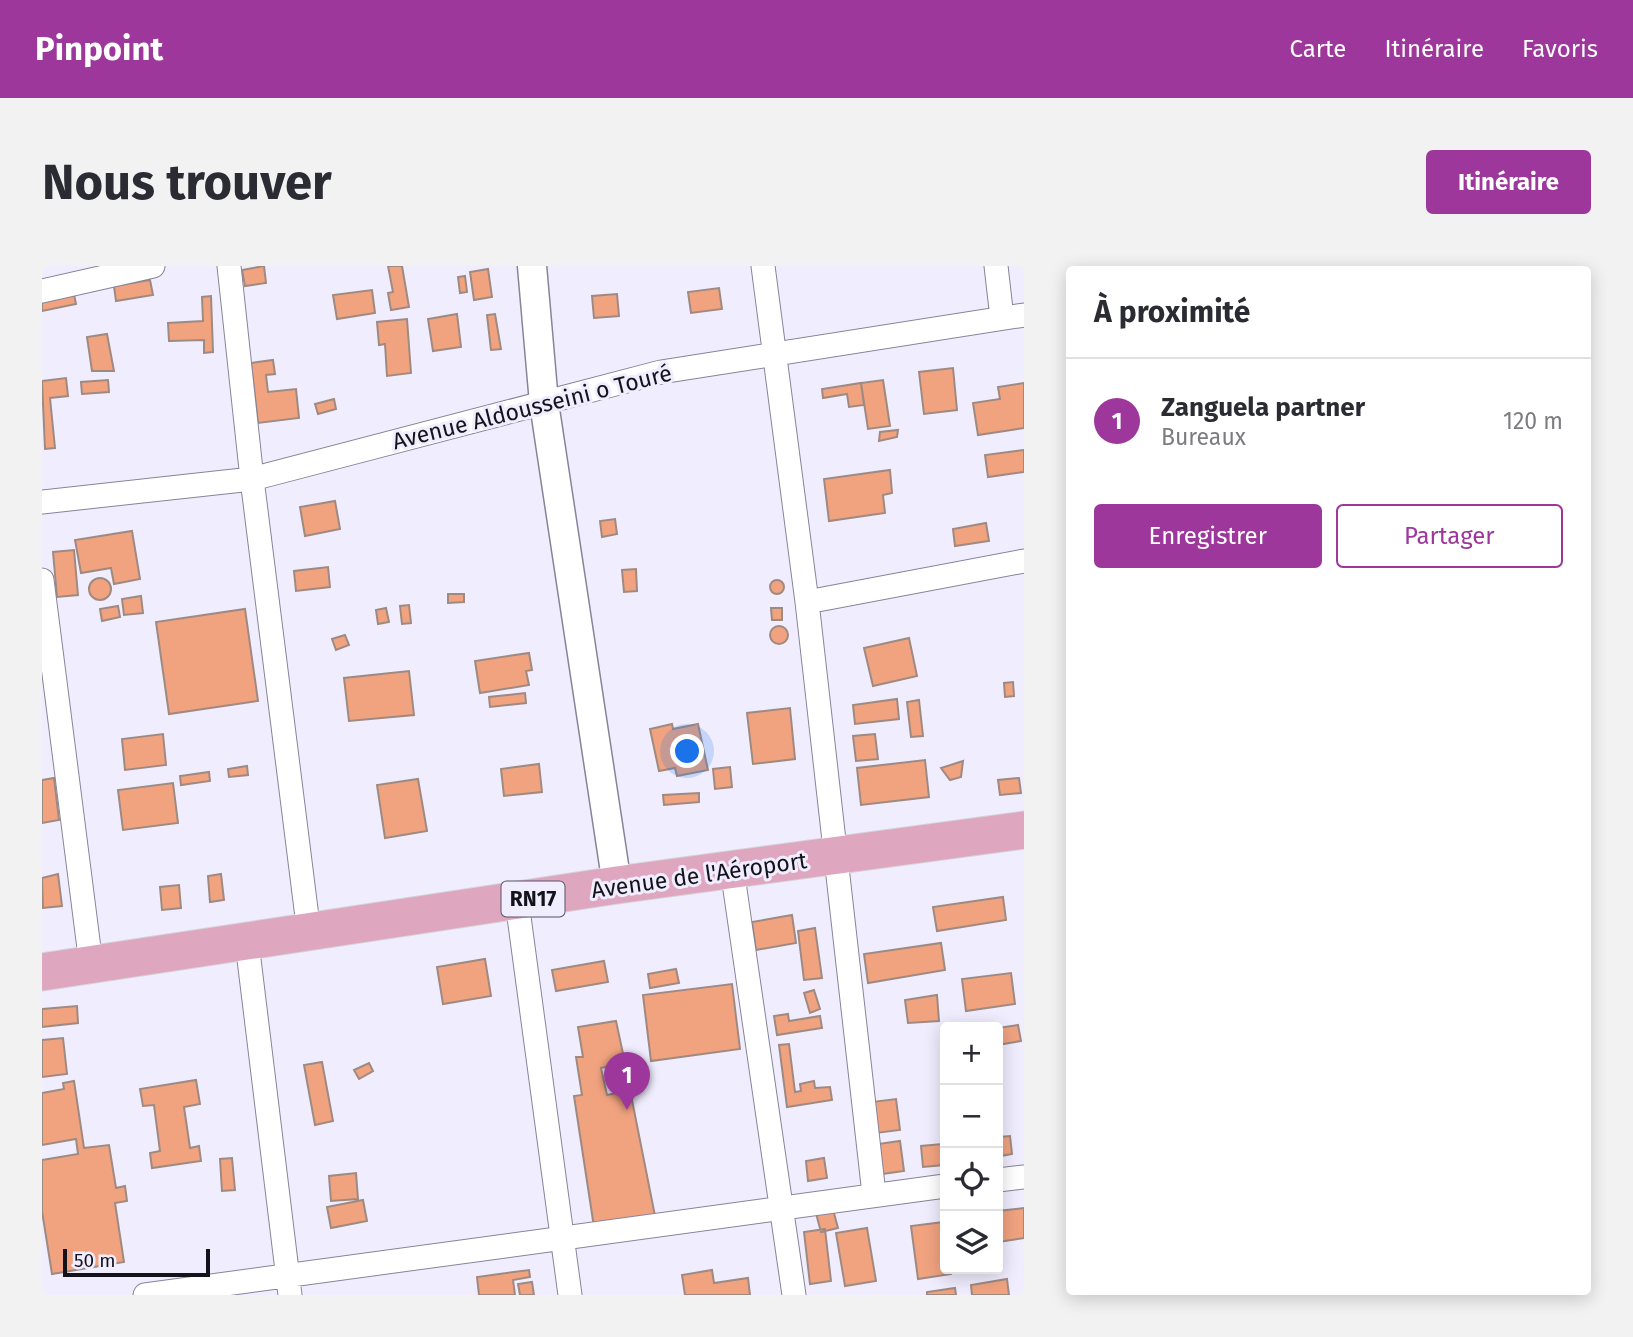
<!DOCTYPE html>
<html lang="fr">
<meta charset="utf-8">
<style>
:root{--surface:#fff;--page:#f2f2f3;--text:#2b2b33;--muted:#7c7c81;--line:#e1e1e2;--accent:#9d379c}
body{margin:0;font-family:"Fira Sans",sans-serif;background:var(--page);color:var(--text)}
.controls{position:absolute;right:21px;bottom:21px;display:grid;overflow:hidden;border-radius:7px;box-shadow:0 4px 18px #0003}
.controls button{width:63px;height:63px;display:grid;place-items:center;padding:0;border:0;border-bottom:2px solid var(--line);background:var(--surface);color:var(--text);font:35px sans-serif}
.scale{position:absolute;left:21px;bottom:18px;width:147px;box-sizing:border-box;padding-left:7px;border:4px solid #15131a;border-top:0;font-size:19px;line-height:24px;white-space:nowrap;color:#15131a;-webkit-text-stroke:5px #f0edfe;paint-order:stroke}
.you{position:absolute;left:646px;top:486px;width:24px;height:24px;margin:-18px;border:5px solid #fff;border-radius:50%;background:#1a73e8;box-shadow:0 0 0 10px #1a73e833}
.badge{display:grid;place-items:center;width:46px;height:46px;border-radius:50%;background:var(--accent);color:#fff;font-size:23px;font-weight:700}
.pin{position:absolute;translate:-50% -58px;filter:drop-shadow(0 2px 4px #0008)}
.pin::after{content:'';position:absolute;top:37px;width:24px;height:21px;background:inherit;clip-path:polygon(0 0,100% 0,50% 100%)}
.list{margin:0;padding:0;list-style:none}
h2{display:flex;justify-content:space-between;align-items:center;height:91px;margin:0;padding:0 28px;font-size:30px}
h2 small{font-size:23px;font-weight:400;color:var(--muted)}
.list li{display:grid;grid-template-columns:46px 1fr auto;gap:21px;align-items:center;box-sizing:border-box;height:126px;padding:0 28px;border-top:2px solid var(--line)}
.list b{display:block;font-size:26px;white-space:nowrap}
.list p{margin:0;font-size:23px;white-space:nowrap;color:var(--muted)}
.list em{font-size:23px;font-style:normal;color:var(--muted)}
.actions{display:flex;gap:14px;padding:21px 28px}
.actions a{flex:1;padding:16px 0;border:2px solid var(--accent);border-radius:7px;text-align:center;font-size:24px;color:var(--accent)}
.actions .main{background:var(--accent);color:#fff}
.icon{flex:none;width:38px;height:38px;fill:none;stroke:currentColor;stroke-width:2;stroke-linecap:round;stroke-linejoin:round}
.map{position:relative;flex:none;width:982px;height:1029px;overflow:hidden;border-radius:7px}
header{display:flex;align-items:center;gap:42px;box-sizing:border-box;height:98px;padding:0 35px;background:var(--accent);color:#fff}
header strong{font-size:33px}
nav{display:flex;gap:38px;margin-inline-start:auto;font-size:24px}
.intro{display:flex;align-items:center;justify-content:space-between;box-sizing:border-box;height:168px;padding:0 42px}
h1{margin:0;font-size:49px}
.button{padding:18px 32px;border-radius:7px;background:var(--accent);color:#fff;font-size:24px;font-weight:700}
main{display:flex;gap:42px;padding:0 42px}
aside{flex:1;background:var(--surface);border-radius:7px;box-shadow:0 4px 18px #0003}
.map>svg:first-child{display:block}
.building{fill:#f1a380;stroke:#9f8a82;stroke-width:2}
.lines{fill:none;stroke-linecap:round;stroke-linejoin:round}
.minor-casing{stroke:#878497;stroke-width:25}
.tertiary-casing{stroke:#878497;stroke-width:31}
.primary-casing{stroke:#d5d5d6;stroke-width:39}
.minor{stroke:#fff;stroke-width:23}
.tertiary{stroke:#fff;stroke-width:28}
.primary{stroke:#dfa6c0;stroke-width:37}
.labels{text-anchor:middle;stroke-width:6;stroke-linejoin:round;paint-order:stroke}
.shield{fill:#f0edfe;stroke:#57545e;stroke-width:2}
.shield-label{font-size:21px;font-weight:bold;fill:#15131a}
.street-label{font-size:23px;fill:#15131a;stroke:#f0edfe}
</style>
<header>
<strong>Pinpoint</strong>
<nav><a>Carte</a><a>Itinéraire</a><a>Favoris</a></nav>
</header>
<div class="intro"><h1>Nous trouver</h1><a class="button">Itinéraire</a></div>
<main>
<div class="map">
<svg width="982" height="1029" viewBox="0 0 982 1029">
<rect width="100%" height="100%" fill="#f0edfe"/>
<path class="building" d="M 222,0 L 224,17 L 203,20 L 200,4 Z
M 346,0 L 360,0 L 367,41 L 349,44 L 346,27 L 351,26 Z
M 446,3 L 450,31 L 432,34 L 428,6 Z
M 423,10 L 425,26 L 418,27 L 416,11 Z
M 29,14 L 34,38 L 0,45 L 0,19 Z
M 108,14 L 111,29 L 74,35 L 72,20 Z
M 677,22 L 680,43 L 649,47 L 646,26 Z
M 330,24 L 333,47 L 295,53 L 291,29 Z
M 575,28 L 577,50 L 552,52 L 550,30 Z
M 169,30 L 171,86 L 162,87 L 162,74 L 127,75 L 126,57 L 161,55 L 160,31 Z
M 415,48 L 419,81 L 391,85 L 386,53 Z
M 453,48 L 459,83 L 449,84 L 445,49 Z
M 365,53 L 369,107 L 345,110 L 343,78 L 337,79 L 335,56 Z
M 65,68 L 72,105 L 50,105 L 45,71 Z
M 231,94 L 233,108 L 224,109 L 226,126 L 254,123 L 257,152 L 216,157 L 209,97 Z
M 911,102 L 915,144 L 882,148 L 877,106 Z
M 24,112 L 26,130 L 8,132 L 13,182 L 3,183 L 0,115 Z
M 66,114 L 67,126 L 40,128 L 39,116 Z
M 841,114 L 848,160 L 826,163 L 819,117 Z
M 819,117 L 822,139 L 807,141 L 805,128 L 781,132 L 780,123 Z
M 982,117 L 982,162 L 936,169 L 931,137 L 958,133 L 956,121 Z
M 292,133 L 294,143 L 276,148 L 273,138 Z
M 856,164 L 855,171 L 837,175 L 838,166 Z
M 982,184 L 982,206 L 946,211 L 943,189 Z
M 848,204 L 850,227 L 841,229 L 843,247 L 787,255 L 782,213 Z
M 293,235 L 298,263 L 263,270 L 258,241 Z
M 573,253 L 575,268 L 560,271 L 558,255 Z
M 944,257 L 947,275 L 913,280 L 911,263 Z
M 90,265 L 98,313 L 72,318 L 69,302 L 39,307 L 33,274 Z
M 32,284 L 36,329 L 15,331 L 11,286 Z
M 286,301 L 288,321 L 254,325 L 252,305 Z
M 594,303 L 595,325 L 582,326 L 580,304 Z
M47 323a11 11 0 1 1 22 0a11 11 0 1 1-22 0Z
M728 321a7 7 0 1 1 14 0a7 7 0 1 1-14 0Z
M 406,328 L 422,328 L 422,336 L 406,337 Z
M 99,330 L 101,347 L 82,349 L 80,333 Z
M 367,339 L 369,357 L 360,358 L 358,340 Z
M 76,340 L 78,351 L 60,355 L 58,343 Z
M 344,342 L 347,356 L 336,358 L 334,344 Z
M 729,342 L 740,342 L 740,354 L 730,354 Z
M 203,343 L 216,435 L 127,448 L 114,356 Z
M728 369a9 9 0 1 1 18 0a9 9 0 1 1-18 0Z
M 303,369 L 307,379 L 294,384 L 290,373 Z
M 867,372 L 875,410 L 831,420 L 822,382 Z
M 487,387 L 490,404 L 484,405 L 487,419 L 438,427 L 433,395 Z
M 367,405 L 372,449 L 307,455 L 302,412 Z
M 971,416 L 972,430 L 963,431 L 962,417 Z
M 483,427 L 484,437 L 448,441 L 447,431 Z
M 855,433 L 857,453 L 813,458 L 811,439 Z
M 877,434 L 881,470 L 869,471 L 865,436 Z
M 748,442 L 753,493 L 711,498 L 705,447 Z
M 630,458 L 631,463 L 656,458 L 666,504 L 635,510 L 633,502 L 617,505 L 608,463 Z
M 121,468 L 124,499 L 83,504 L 80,473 Z
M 833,468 L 836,493 L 814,495 L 811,470 Z
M 883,494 L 887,531 L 819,539 L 815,502 Z
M 921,495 L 919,511 L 908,514 L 899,502 Z
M 497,498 L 500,526 L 462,530 L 459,503 Z
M 205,500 L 206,509 L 187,511 L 186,503 Z
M 688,501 L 690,521 L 673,523 L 671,503 Z
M 167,506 L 168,515 L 139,519 L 138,510 Z
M 12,512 L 17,554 L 0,557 L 0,514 Z
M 977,512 L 979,527 L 958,529 L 956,514 Z
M 376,513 L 385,565 L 343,572 L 335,519 Z
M 131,517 L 136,557 L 81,564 L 76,524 Z
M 657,527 L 657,536 L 622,539 L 621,529 Z
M 16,608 L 20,640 L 1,642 L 0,612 Z
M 179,608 L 182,634 L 168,636 L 166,610 Z
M 137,619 L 139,642 L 120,644 L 118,621 Z
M 961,631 L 964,654 L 895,665 L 891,641 Z
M 750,649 L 754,677 L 714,684 L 710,656 Z
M 773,662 L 780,712 L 762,714 L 756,665 Z
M 899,677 L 903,704 L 826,717 L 822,688 Z
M 443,693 L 449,730 L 401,738 L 395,701 Z
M 562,695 L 566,716 L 514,725 L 510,704 Z
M 634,703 L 637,717 L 608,722 L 606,708 Z
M 969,707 L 973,738 L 924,745 L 920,713 Z
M 690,718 L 698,783 L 609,795 L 601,729 Z
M 772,724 L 778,743 L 768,747 L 762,727 Z
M 895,729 L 897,755 L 866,757 L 863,734 Z
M 35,740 L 36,757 L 0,761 L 0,743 Z
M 746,748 L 747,755 L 778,750 L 780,762 L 735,769 L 732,750 Z
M 574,755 L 583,797 L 559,802 L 565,829 L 588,824 L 613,950 L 552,961 L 532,830 L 540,829 L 534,791 L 541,791 L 536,761 Z
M 976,759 L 979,775 L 956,779 L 956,762 Z
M 21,772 L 25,808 L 0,811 L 0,774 Z
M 747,778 L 753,826 L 759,825 L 758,818 L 772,815 L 773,822 L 788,821 L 790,834 L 745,841 L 737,779 Z
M 280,796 L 291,855 L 273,859 L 262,799 Z
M 327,797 L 331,805 L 317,813 L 312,804 Z
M 154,814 L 158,838 L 142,841 L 148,882 L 157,880 L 159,895 L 110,902 L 108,887 L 118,885 L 112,839 L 101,840 L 98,823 Z
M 32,815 L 42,882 L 67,879 L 74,922 L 83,920 L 85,935 L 73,937 L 82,996 L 10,1008 L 0,945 L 0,894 L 36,888 L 34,873 L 0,879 L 0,827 L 22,823 L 21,817 Z
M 854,833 L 858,864 L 834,867 L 830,836 Z
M 968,870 L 970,888 L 959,890 L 957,871 Z
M 858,875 L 862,905 L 840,908 L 836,878 Z
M 900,878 L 902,899 L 881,901 L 879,880 Z
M 190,892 L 193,924 L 180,925 L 178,893 Z
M 782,892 L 785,912 L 766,915 L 764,895 Z
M 314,907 L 316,933 L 289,935 L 287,910 Z
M 321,934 L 325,955 L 289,962 L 285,941 Z
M 789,936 L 796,962 L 779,966 L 772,940 Z
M 982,942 L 982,972 L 956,976 L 956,945 Z
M 902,956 L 903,1003 L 908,1003 L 909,1008 L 876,1013 L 869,960 Z
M 825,962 L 834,1015 L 803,1020 L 794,967 Z
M 783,963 L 789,1015 L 768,1018 L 762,966 Z
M 487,1004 L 488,1011 L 471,1014 L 473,1029 L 437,1029 L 435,1011 Z
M 670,1004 L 672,1017 L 706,1012 L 708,1029 L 643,1029 L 640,1009 Z
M 965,1013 L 967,1029 L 930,1029 L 929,1019 Z
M 490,1016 L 492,1029 L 478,1029 L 476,1018 Z
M 913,1022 L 914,1029 L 885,1029 L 885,1026 Z"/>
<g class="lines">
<defs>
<path id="minor" d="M 187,0 L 210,213 L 267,667
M 721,0 L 765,336 L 832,928
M 954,0 L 960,52
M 0,25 L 111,0
M 0,236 L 210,213 L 619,106 L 982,49
M 0,314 L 49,698
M 765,336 L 982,295
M 690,603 L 752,1029
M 475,636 L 528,1029
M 205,677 L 248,1029
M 956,914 L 982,911
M 103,1029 L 903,920"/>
<path id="tertiary" d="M 490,0 L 502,137 L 575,619"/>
<path id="primary" d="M 0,706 L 575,619 L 982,564"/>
</defs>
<use href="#minor" class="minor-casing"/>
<use href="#tertiary" class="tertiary-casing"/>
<use href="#primary" class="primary-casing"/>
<use href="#minor" class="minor"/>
<use href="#tertiary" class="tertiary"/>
<use href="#primary" class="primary"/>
</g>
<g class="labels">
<rect class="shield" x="459.5" y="615.5" width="63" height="35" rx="5"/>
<g class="shield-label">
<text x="491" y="640">RN17</text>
</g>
<g class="street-label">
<text transform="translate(490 141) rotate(-14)" y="8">Avenue Aldousseini o Touré</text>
<text transform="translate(657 609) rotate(-8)" y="8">Avenue de l'Aéroport</text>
</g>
</g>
</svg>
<div class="controls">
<button>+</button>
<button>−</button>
<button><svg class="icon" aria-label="locate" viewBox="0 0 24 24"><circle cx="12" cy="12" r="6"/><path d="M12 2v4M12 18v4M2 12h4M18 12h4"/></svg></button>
<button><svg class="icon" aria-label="layers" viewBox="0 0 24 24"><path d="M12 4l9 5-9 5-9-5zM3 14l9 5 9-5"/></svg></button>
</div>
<div class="scale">50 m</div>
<div class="you"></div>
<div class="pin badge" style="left:585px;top:844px">1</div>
</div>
<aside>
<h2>À proximité<small></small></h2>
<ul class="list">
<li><span class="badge">1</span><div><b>Zanguela partner</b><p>Bureaux</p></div><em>120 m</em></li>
</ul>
<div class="actions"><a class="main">Enregistrer</a><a>Partager</a></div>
</aside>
</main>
